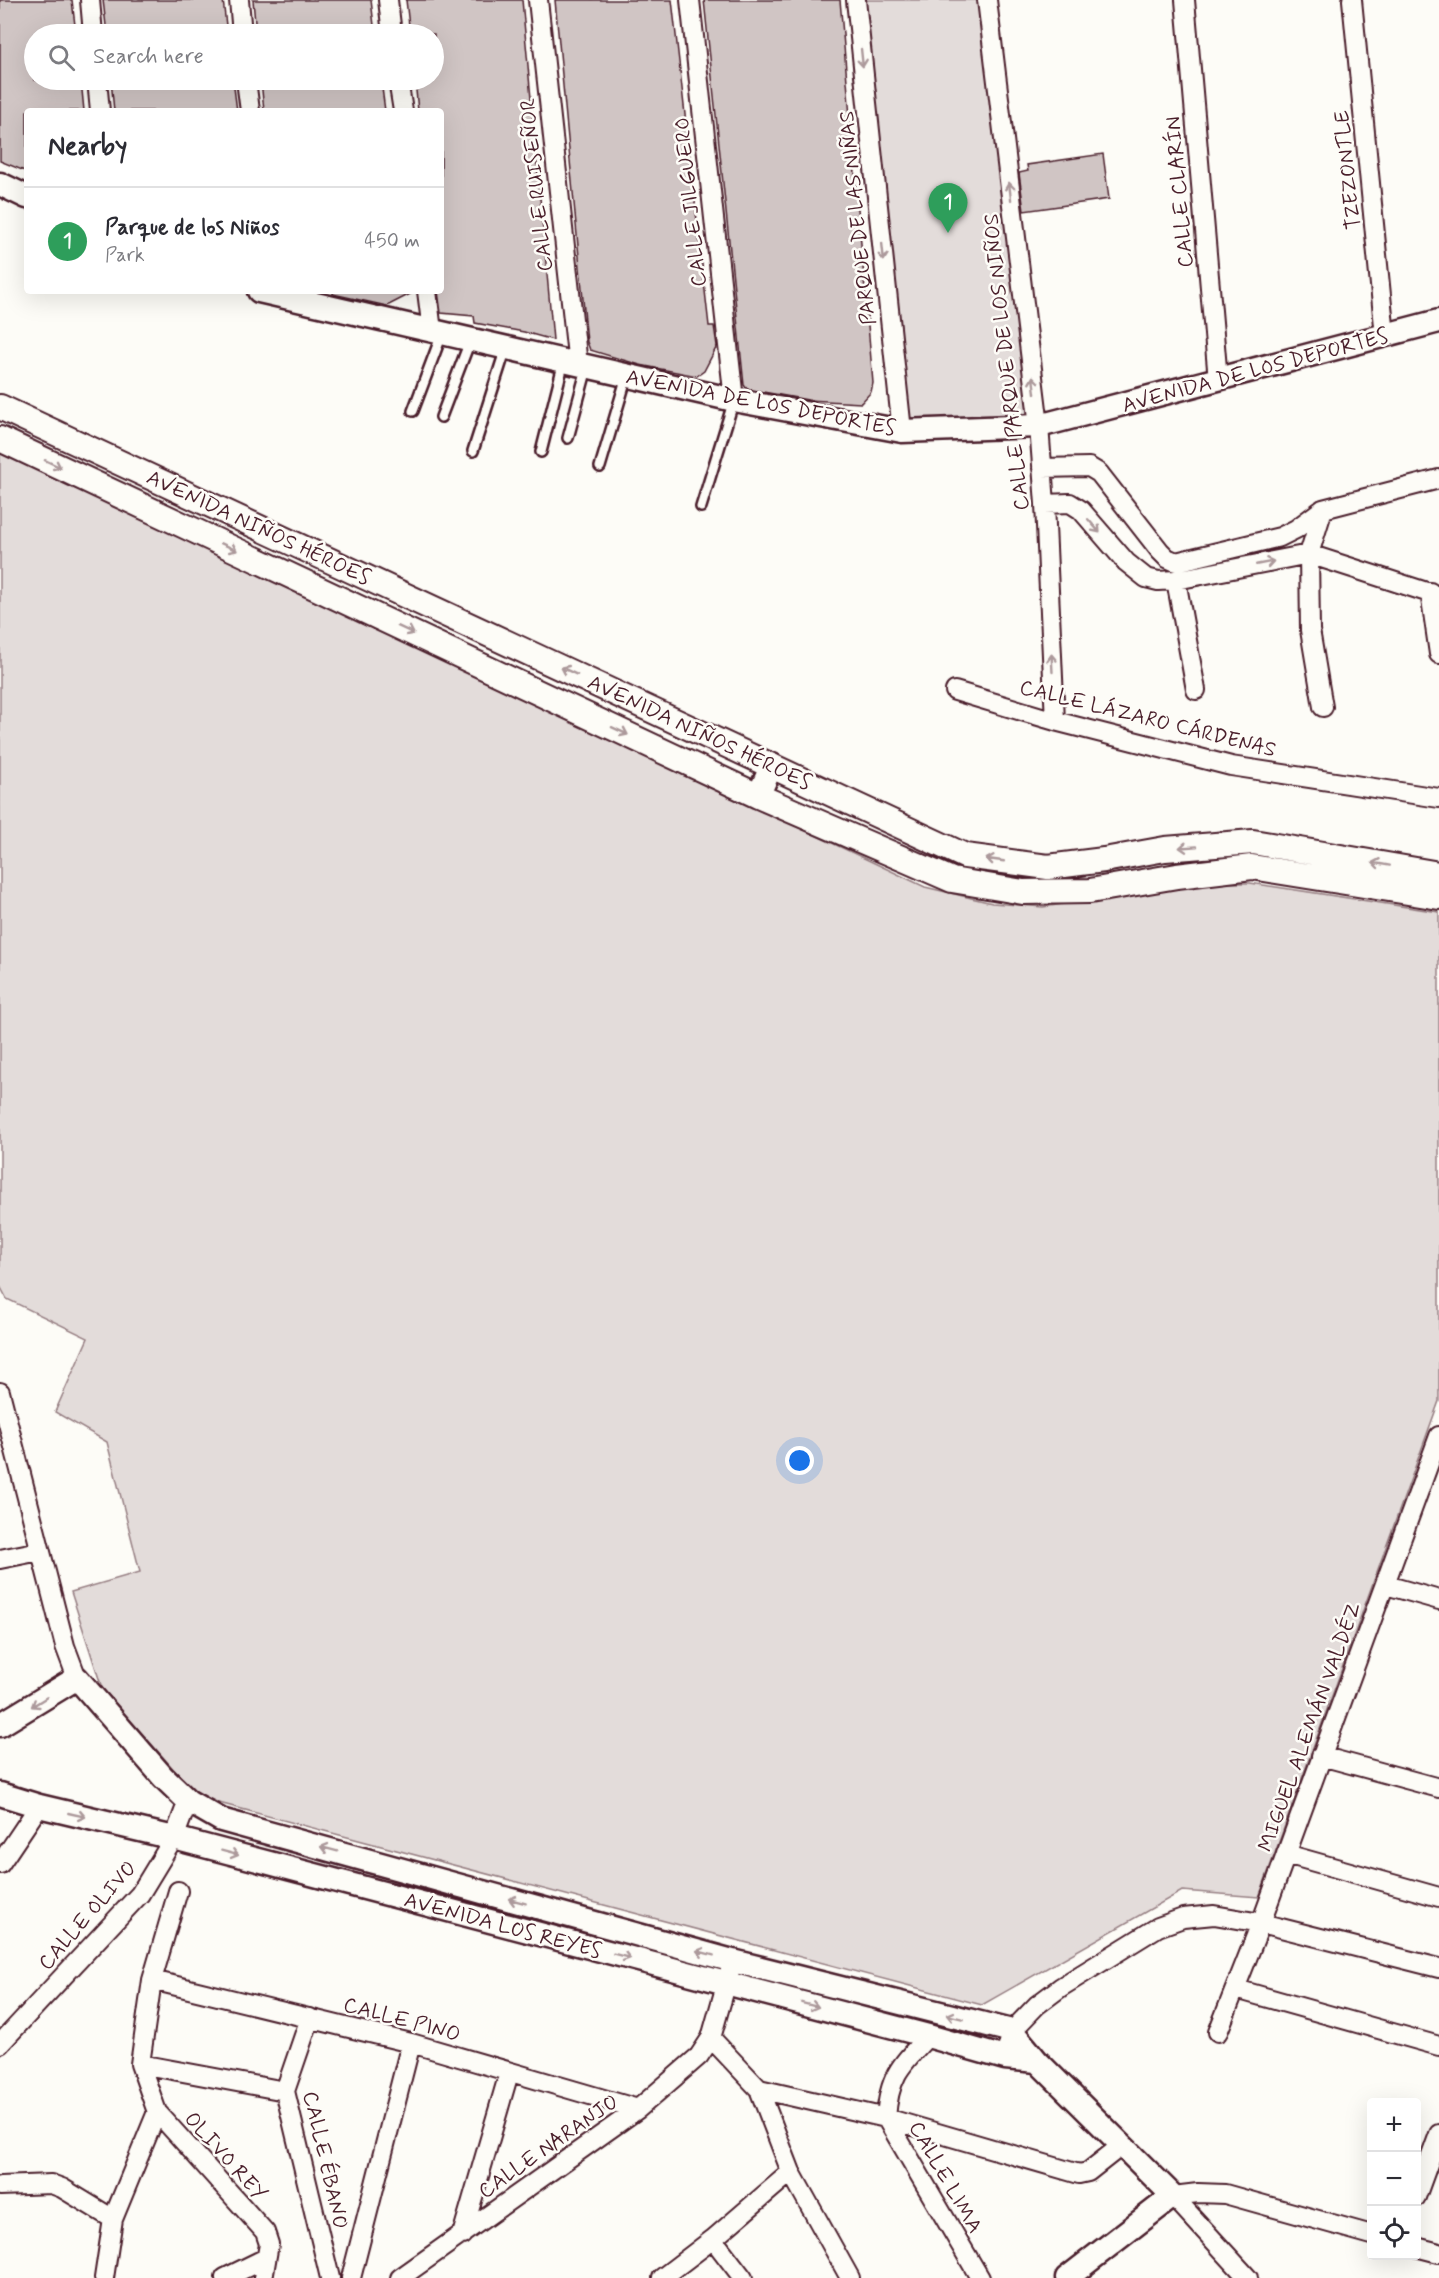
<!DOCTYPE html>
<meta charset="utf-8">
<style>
:root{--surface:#fff;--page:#f7f7f7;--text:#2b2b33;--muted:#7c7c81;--line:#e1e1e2;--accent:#0f766e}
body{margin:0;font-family:Mynerve,sans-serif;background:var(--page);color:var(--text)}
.controls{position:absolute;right:18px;bottom:18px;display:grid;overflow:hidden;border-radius:6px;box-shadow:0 6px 24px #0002}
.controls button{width:54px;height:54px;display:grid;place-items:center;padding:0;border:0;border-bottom:2px solid var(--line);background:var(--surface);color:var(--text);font:30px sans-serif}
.you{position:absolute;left:800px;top:1461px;width:21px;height:21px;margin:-15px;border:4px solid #fff;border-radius:50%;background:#1a73e8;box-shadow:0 0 0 9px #1a73e833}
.badge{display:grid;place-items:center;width:39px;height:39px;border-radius:50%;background:var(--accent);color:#fff;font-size:20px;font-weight:700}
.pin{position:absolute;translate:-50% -50px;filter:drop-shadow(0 2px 3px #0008)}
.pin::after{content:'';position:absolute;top:32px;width:21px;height:18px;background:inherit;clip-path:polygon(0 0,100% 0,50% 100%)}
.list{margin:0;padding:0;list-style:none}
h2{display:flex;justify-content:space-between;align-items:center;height:78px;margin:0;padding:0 24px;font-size:26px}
h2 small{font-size:20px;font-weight:400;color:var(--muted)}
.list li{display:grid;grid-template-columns:39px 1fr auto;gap:18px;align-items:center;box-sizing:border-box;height:108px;padding:0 24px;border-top:2px solid var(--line)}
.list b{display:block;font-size:22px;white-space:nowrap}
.list p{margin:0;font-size:20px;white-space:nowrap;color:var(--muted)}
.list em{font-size:20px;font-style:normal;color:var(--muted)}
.icon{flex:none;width:33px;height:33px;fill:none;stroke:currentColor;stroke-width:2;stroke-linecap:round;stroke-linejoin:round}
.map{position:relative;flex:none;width:1439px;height:2278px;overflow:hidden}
.search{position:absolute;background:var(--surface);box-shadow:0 6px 24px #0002;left:24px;top:24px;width:420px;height:66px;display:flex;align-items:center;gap:15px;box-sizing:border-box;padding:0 21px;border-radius:33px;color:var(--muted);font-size:22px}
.panel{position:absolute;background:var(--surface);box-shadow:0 6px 24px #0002;left:24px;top:108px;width:420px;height:186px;border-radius:6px}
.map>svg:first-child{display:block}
.green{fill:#e3dcda;stroke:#967e82;stroke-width:1.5}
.building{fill:#d0c5c4;stroke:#4a1f2b;stroke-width:1.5}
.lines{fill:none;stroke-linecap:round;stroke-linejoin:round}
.service-casing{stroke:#4a1f2b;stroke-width:14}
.minor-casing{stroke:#4a1f2b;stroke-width:22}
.tertiary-casing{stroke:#4a1f2b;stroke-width:27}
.secondary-casing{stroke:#4a1f2b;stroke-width:28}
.service{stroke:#fdfcf7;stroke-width:9}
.minor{stroke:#fdfcf7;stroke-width:18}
.tertiary{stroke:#fdfcf7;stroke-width:22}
.secondary{stroke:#fdfcf7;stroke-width:24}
.oneway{stroke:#ac999b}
.labels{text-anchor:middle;stroke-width:5;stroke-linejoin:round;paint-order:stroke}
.street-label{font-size:21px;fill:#4a1f2b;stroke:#fdfcf7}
</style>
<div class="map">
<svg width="1439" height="2278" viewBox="0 0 1439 2278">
<rect width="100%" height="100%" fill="#fdfcf7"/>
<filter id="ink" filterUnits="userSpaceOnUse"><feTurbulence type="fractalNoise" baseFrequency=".0167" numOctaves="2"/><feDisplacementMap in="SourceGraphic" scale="12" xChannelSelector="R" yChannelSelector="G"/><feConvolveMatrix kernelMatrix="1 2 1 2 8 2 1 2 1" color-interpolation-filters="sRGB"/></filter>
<g filter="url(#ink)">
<path class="green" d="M 857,0 L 987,0 L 1036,424 L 905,426 Z
M 0,450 L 925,887 L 992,903 L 1043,907 L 1215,883 L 1250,883 L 1439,912 L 1439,1401 L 1259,1897 L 1182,1891 L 982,2005 L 219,1803 L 193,1791 L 102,1688 L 71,1592 L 140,1572 L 107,1442 L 55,1412 L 88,1338 L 7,1299 L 0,1286 Z"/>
<path class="building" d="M 0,0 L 72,0 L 76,34 L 34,34 L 34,80 L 81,80 L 84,111 L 27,111 L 27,172 L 0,161 Z
M 103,0 L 223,0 L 227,34 L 107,34 Z
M 253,0 L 371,0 L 375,34 L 256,34 Z
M 406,0 L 522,0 L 553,340 L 524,332 L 475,323 L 474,316 L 441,313 L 438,291 L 441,291 L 441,111 L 418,111 L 415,80 L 434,80 L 434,34 L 410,34 Z
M 555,0 L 672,0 L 709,326 L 714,326 L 717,346 L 704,371 L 697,376 L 640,365 L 590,350 L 587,342 Z
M 704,0 L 840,0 L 873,383 L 871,392 L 861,403 L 808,400 L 747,389 L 744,385 Z
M 111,80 L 233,80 L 237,111 L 114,111 Z
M 261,80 L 381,80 L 385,111 L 264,111 Z
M 1103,154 L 1109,199 L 1024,211 L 1019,173 L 1028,171 L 1027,165 Z
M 333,291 L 416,291 L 387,306 L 333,294 Z"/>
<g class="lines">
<defs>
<path id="service" d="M 413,411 L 442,334
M 441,417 L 470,341
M 568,438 L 587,368
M 473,451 L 506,348
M 541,452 L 564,361
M 600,467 L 627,376
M 701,507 L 734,400"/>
<path id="minor" d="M 90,0 L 93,34
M 239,0 L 242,34
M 388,0 L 392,34
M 538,0 L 578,365
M 690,0 L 734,400
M 856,0 L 902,431
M 987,0 L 1039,426 L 1045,504 L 1055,721
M 1185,0 L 1218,380
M 1352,0 L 1385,336
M 97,80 L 100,111
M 246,80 L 250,111
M 398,80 L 403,111
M 427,291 L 432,331
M 1042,468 L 1089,467 L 1099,473 L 1160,551 L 1167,558 L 1176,562 L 1280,537 L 1296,529 L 1323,509
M 1045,504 L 1070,503 L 1081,510 L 1126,562 L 1146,578 L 1158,581 L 1176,580 L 1309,554 L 1439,596
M 1176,580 L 1196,690
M 1430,592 L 1439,654
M 955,691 L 1055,721 L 1231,766 L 1439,798
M 1323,707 L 1310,630 L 1309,554 L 1323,509 L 1439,479
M 0,1392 L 65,1646 L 77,1678
M 0,1559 L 40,1551
M 1386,1585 L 1439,1600
M 1321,1756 L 1439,1788
M 1286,1854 L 1439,1897
M 0,1864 L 39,1806
M 178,1891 L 152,1980 L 140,2064 L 157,2112 L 265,2232 L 269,2244 L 263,2278
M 730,1971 L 711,2038 L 759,2089 L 791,2172 L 850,2278
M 152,1980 L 411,2043 L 638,2109
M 1236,1989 L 1439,2046
M 310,2018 L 285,2091 L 330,2278
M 1218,2032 L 1261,1923 L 1439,1436
M 928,2036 C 900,2066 889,2076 886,2118 L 980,2278
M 0,2044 L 140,1894 L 174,1838 L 188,1801
M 1005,2058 L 1012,2031 L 1037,2005 L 1061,1987 L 1158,1927 L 1183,1918 L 1214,1915 L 1261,1923 L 1439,1968
M 140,2064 L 285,2091
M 759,2089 L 886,2118 L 1079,2174 L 1088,2172 L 1121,2146
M 0,2186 L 51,2184 L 62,2188 L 113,2219
M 1173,2196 L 1198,2193 L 1225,2194 L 1372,2235
M 1173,2196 L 1248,2278
M 1416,2197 L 1439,2134
M 462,2235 L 509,2073
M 713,2239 L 743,2278
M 1416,2247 L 1439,2253
M 104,2278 L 113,2219 L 157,2112
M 225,2278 L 266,2258
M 351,2278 L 411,2043
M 400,2278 L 638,2109 L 699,2056 L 711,2038
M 662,2278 L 713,2239 L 791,2172"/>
<path id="tertiary" d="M 0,184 L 27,197
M 259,291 L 734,400 L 902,431 L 1039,426 L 1439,321
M 758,796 L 772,765
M 0,1725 L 77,1678 L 163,1777 L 188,1801 L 221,1820 L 733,1961 L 1012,2031 L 1037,2061 L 1173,2196 L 1067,2278
M 0,1794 L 39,1806 L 174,1838 L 928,2036 L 1005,2058 L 1037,2061"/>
<path id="secondary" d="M 0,407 L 965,856 L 1048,867 L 1104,860 L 1165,849 L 1253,842 L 1439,874
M 0,439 L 758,796 L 952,880 L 1023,892 L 1090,891 L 1177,876 L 1252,867 L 1439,897"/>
</defs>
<use href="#service" class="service-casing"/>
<use href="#minor" class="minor-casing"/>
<use href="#tertiary" class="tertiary-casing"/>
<use href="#secondary" class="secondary-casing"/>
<use href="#service" class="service"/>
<use href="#minor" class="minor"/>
<use href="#tertiary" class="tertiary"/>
<use href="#secondary" class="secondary"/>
</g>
<defs><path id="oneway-shaft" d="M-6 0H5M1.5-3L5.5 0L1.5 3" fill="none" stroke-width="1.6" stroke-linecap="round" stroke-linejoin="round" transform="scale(1.5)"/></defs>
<g class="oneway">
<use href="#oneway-shaft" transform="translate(862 58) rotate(84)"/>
<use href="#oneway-shaft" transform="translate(1010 191) rotate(-97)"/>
<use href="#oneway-shaft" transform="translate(883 252) rotate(84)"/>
<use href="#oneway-shaft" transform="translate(1034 385) rotate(-97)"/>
<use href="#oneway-shaft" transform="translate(53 464) rotate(25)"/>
<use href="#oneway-shaft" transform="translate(1094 526) rotate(49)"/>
<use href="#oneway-shaft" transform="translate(229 547) rotate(25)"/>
<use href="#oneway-shaft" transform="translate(1265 563) rotate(-11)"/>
<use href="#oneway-shaft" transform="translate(406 630) rotate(25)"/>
<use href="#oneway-shaft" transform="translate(1052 663) rotate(-93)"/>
<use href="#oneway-shaft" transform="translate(569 671) rotate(-155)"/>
<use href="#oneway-shaft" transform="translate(620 731) rotate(25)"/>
<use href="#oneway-shaft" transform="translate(1188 847) rotate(176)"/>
<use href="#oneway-shaft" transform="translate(995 860) rotate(-172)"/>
<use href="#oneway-shaft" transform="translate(1381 864) rotate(-170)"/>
<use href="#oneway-shaft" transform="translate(39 1702) rotate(148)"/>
<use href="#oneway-shaft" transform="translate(77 1815) rotate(13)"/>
<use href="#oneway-shaft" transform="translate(329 1849) rotate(-165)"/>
<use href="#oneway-shaft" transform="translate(230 1853) rotate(15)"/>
<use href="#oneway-shaft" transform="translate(517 1901) rotate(-165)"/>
<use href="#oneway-shaft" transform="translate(705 1953) rotate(-165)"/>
<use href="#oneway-shaft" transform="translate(622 1956) rotate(15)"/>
<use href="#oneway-shaft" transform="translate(810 2005) rotate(14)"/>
<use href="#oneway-shaft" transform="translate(955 2017) rotate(-166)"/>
</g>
</g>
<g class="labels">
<g class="street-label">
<text transform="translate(1347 170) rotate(-96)" y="7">TZEZONTLE</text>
<text transform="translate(536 185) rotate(-96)" y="7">CALLE RUISEÑOR</text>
<text transform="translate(1179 192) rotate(-95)" y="7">CALLE CLARÍN</text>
<text transform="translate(690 202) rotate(-96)" y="7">CALLE JILGUERO</text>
<text transform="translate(857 218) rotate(-96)" y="7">PARQUE DE LAS NIÑAS</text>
<text transform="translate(1006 362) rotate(-96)" y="7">CALLE PARQUE DE LOS NIÑOS</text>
<text transform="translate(1255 370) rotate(-15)" y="7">AVENIDA DE LOS DEPORTES</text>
<text transform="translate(761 402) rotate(11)" y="7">AVENIDA DE LOS DEPORTES</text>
<text transform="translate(259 527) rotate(25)" y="7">AVENIDA NIÑOS HÉROES</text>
<text transform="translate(1148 718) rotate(14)" y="7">CALLE LÁZARO CÁRDENAS</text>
<text transform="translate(700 732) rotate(25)" y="7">AVENIDA NIÑOS HÉROES</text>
<text transform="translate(1309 1727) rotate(-70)" y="7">MIGUEL ALEMÁN VALDÉZ</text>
<text transform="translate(87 1915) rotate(-49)" y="7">CALLE OLIVO</text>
<text transform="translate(503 1925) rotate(15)" y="7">AVENIDA LOS REYES</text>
<text transform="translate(402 2019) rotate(15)" y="7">CALLE PINO</text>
<text transform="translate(548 2146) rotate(-35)" y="7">CALLE NARANJO</text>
<text transform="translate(226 2156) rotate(48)" y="7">OLIVO REY</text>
<text transform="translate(326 2160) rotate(77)" y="7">CALLE ÉBANO</text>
<text transform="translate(946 2177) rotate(60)" y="7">CALLE LIMA</text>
</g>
</g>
</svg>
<div class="controls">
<button>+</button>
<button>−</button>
<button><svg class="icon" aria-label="locate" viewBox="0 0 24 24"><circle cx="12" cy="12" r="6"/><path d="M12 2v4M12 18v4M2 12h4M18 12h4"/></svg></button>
</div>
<div class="you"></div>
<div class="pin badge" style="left:948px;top:233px;background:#2e9e5b">1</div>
<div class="search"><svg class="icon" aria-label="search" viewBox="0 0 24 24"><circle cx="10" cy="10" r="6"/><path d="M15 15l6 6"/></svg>Search here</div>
<section class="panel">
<h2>Nearby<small></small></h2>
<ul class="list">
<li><span class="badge" style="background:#2e9e5b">1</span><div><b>Parque de los Niños</b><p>Park</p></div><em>450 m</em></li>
</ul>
</section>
</div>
